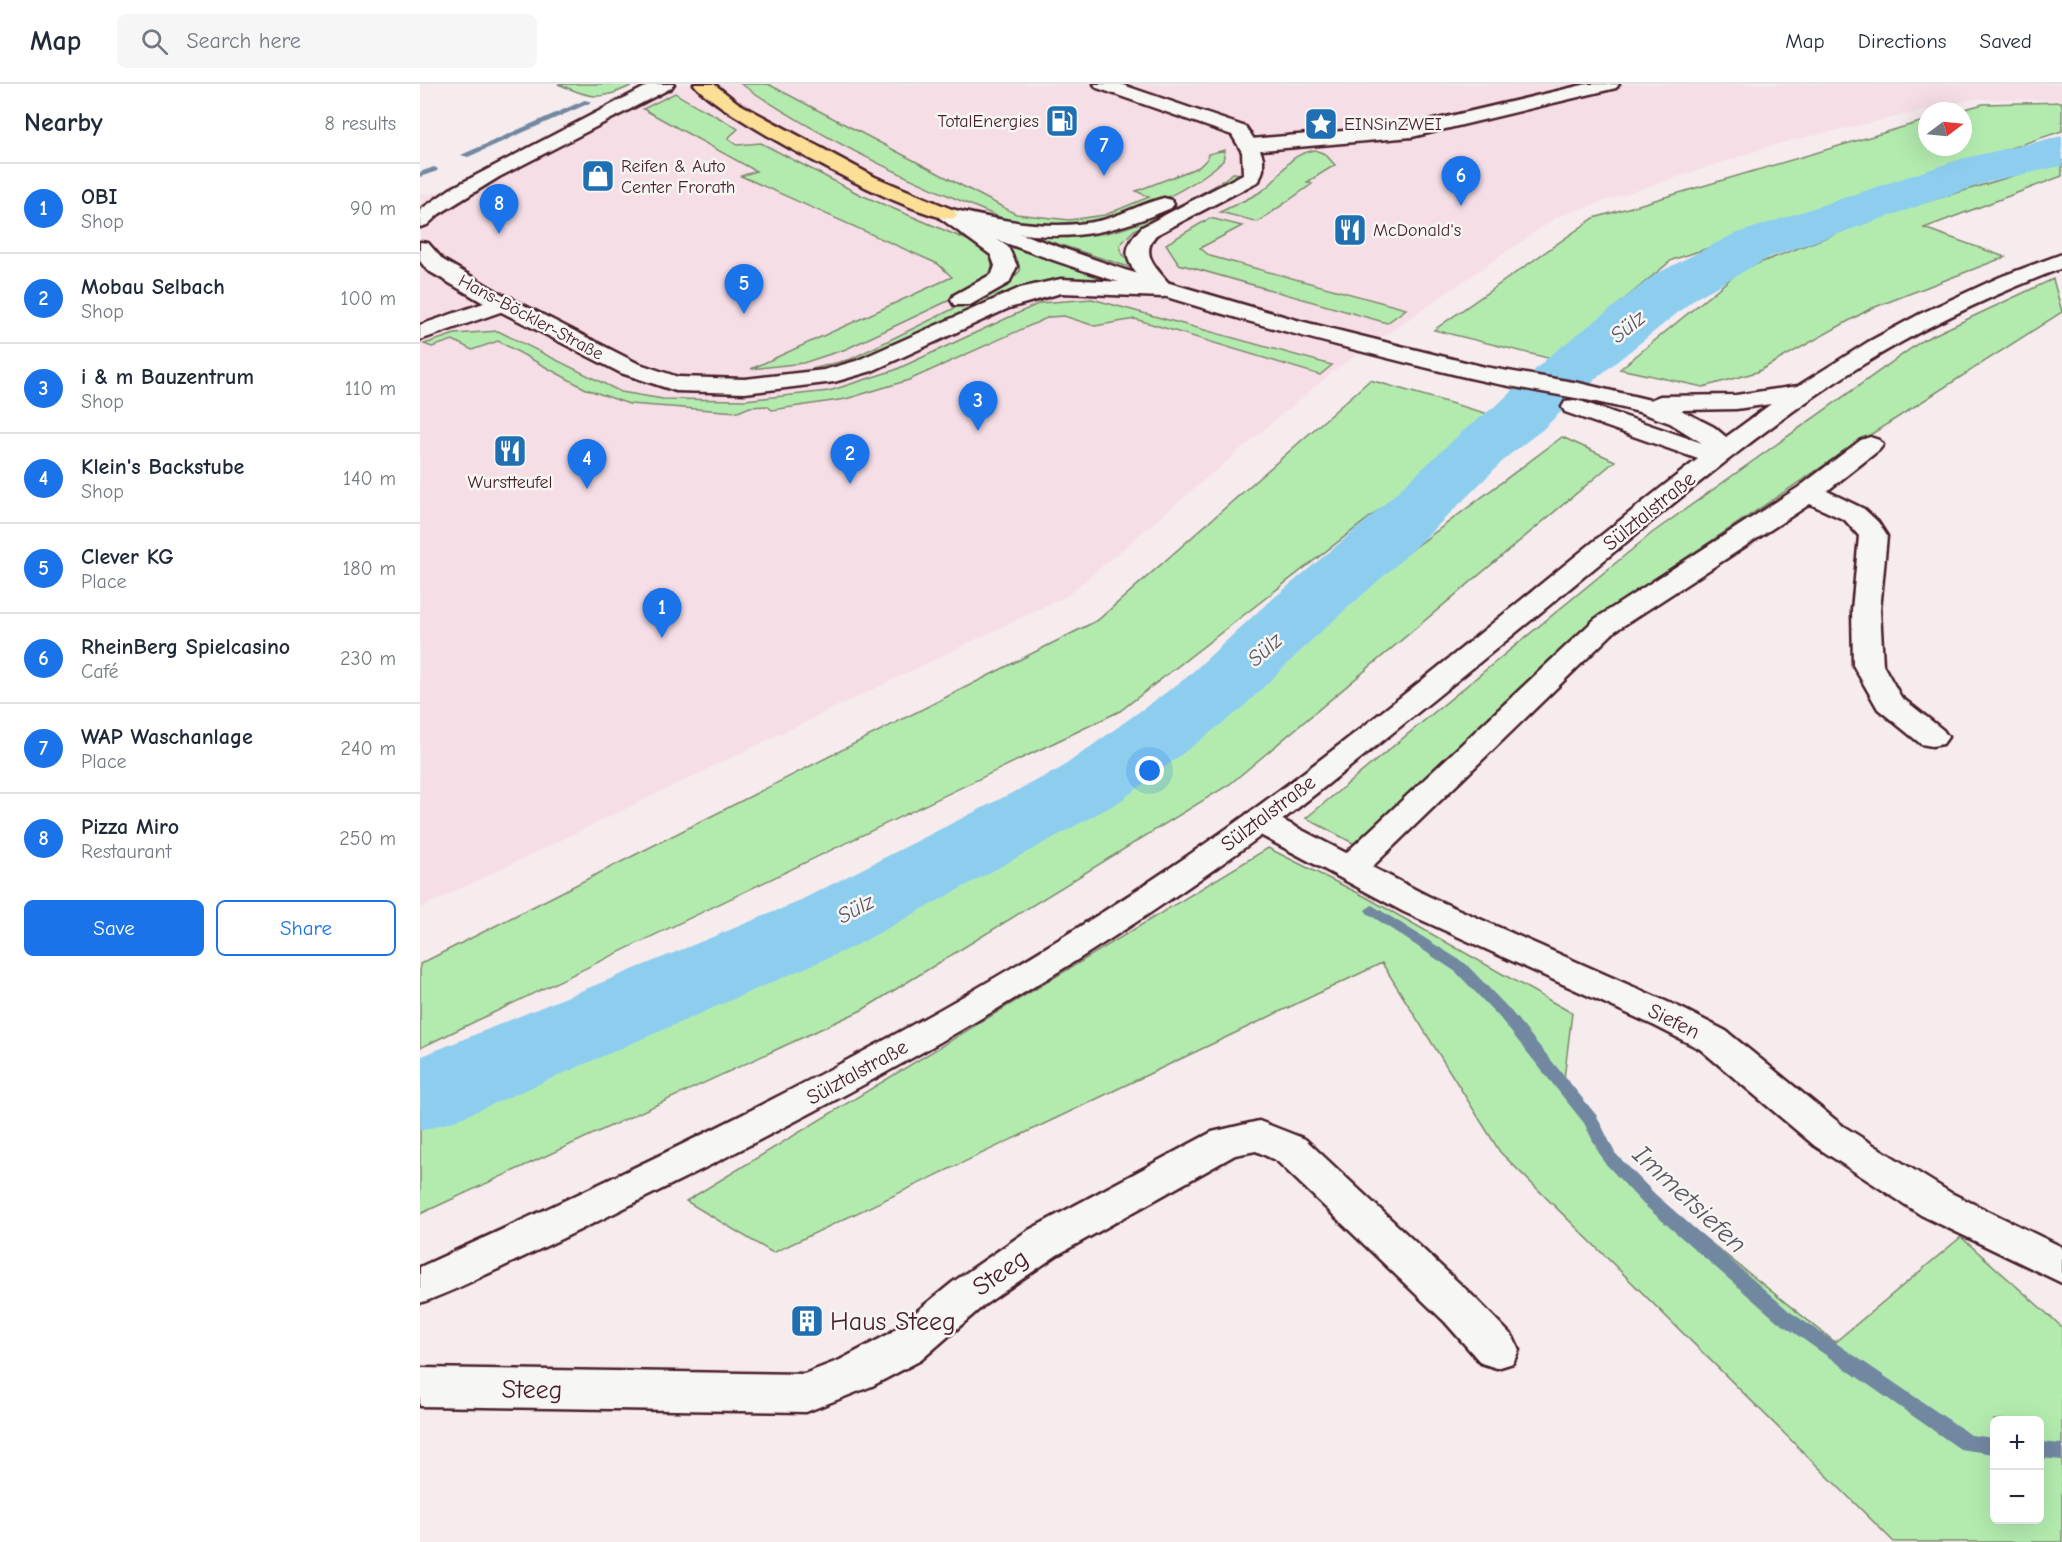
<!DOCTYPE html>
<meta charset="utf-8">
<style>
:root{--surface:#fff;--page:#f6f6f7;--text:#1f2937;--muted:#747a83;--line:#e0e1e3;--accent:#1a73e8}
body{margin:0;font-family:"Comic Neue",sans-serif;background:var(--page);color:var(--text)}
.controls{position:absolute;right:18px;bottom:18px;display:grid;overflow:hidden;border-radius:9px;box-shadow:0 6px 24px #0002}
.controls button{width:54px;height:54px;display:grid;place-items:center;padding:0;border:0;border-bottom:2px solid var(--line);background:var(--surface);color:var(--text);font:30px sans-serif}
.compass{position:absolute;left:1498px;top:18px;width:54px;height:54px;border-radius:50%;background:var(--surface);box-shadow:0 6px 24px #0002;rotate:74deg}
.you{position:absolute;left:730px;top:687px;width:21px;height:21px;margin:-15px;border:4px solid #fff;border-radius:50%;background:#1a73e8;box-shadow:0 0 0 9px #1a73e833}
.badge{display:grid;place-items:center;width:39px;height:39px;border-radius:50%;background:var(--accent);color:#fff;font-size:20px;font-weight:700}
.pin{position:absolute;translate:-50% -50px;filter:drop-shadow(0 2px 3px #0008)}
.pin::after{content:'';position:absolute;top:32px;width:21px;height:18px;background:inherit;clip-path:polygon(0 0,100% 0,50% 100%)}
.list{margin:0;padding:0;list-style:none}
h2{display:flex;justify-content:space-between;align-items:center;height:78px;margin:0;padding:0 24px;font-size:26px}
h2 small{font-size:20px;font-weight:400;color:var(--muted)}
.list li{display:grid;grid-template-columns:39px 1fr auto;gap:18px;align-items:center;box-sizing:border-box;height:90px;padding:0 24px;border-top:2px solid var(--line)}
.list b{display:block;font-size:22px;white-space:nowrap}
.list p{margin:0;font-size:20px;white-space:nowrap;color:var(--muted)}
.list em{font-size:20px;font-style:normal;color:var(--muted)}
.actions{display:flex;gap:12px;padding:18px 24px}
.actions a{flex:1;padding:14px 0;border:2px solid var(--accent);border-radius:9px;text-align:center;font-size:21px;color:var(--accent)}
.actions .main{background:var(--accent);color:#fff}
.icon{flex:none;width:33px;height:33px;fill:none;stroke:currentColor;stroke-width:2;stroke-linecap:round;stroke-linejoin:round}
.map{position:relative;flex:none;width:1642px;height:1458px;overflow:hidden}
header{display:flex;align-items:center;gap:36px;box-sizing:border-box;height:84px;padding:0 30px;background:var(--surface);border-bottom:2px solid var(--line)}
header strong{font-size:28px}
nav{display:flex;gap:33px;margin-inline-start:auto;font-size:21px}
.search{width:420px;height:54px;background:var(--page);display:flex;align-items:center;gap:15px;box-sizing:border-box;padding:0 21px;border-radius:9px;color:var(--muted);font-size:22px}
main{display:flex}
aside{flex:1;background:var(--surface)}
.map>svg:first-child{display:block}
.built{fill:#f6dee7}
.green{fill:#b3ebaf;stroke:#7e856d;stroke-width:1.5;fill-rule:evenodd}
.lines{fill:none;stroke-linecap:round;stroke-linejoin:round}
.stream{fill:#7288a1;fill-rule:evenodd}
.river{fill:#8dceef;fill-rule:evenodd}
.minor-casing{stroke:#4a1f2b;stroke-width:5}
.tertiary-casing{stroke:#4a1f2b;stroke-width:5}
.secondary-casing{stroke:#4a1f2b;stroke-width:5}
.motorway-casing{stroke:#4a1f2b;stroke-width:5}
.minor{fill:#f6f6f2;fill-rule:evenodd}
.tertiary{fill:#f6f6f2;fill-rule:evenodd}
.secondary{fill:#f6f6f2;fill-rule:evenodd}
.motorway{fill:#fbdf96;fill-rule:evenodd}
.labels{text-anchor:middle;stroke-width:5;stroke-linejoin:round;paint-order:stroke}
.far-poi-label{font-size:18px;fill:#4a1f2b;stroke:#f6f6f2;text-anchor:start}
.far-street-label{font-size:18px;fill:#4a1f2b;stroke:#f6f6f2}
.street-label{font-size:21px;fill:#4a1f2b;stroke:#f6f6f2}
.water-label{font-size:22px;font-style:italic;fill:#5e5466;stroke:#f6f6f2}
.near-street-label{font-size:26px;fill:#4a1f2b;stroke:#f6f6f2}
.near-poi-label{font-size:26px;fill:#4a1f2b;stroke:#f6f6f2;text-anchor:start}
.near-water-label{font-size:27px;font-style:italic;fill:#5e5466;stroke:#f6f6f2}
</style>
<header>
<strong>Map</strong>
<div class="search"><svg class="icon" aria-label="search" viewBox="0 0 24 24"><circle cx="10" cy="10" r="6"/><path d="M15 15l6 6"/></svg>Search here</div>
<nav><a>Map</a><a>Directions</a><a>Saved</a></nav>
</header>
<main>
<aside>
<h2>Nearby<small>8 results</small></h2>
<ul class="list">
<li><span class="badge">1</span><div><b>OBI</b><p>Shop</p></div><em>90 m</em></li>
<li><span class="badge">2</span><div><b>Mobau Selbach</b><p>Shop</p></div><em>100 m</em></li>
<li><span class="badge">3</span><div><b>i &amp; m Bauzentrum</b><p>Shop</p></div><em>110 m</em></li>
<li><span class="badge">4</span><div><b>Klein's Backstube</b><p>Shop</p></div><em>140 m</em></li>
<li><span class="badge">5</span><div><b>Clever KG</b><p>Place</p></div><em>180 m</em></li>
<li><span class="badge">6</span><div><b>RheinBerg Spielcasino</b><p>Café</p></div><em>230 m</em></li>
<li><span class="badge">7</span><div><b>WAP Waschanlage</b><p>Place</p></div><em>240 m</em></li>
<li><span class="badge">8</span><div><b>Pizza Miro</b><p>Restaurant</p></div><em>250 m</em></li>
</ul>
<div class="actions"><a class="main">Save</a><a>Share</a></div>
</aside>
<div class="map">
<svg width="1642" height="1458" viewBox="0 0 1642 1458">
<rect width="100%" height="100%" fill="#f6ebed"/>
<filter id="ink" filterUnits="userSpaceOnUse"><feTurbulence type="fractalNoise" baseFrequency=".0167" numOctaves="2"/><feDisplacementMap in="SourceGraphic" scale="12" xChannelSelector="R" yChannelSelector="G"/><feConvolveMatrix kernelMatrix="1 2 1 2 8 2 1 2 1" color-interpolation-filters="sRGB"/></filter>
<g filter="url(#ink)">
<path class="built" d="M 260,0 L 1642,0 L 1642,16 L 1555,15 L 1357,60 L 1137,133 L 916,285 L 648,511 L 0,824 L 0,110 L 58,105 Z"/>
<path class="green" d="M 138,0 L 215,0 C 179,17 174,15 138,0 Z
M 321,0 L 348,0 L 596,130 L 649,136 L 685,131 L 729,113 L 716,107 L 779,83 L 787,75 L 788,70 L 805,66 L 803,77 C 758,116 671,152 610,142 C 589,139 566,127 546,119 C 467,86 392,48 321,0 Z
M 255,9 C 276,23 297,31 318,45 L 308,54 L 317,61 L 341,59 L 441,111 L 557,160 L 571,169 L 572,183 L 568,194 L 547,208 L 426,265 L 383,279 L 331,285 L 532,193 L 518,180 L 321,92 L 336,87 L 223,25 Z
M 1642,18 L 1642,47 L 1252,176 L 1132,275 L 1014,246 L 1174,134 L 1507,36 L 1507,63 L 1543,63 L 1543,27 L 1538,27 L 1563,20 Z
M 895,66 L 905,70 L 915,81 L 887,98 L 892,100 L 838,138 L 800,128 C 814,121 829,115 842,107 C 867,90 861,73 895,66 Z
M 1642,77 L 1642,92 L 1504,144 L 1585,173 L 1450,225 L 1337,288 L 1283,303 L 1200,285 L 1321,186 L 1470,129 Z
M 813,89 L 824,90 L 714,146 L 700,161 L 702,170 L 715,185 L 607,150 C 633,152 660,154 685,149 C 718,144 787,109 813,89 Z
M 790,134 L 822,142 L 780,164 L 790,172 L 986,225 L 967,239 L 759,180 L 746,160 Z
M 580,158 L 694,197 L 649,195 L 618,199 L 583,210 L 436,278 L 398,289 L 392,285 L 431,275 L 590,197 L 600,187 L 598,177 Z
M 1633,195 L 1642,228 L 1436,360 L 1182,530 L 946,766 L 886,734 L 1232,449 L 1503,256 Z
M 672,215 L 912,281 L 900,291 L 715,235 L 675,242 L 644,232 L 629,233 L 489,296 L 426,315 L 352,326 L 347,322 L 330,323 L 318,328 L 209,320 L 166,305 L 78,257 L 52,266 L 33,256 L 12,263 L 4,260 L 35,250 L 78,247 L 201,308 L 243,315 L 325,316 L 409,307 L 475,286 L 620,219 Z
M 950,296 L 1079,333 L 700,627 L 0,964 L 0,880 L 678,536 Z
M 1142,353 L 1195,377 L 810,700 L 442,926 L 0,1130 L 0,1026 L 456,820 L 822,593 Z
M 848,764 L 944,812 L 1152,929 L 1144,995 L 1191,1072 L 1222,1104 L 1415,1258 L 1541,1153 L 1642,1243 L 1642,1458 L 1474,1458 L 1080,1068 L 962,879 L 353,1169 L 266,1117 ZM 1574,1336 L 1620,1336 L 1620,1436 L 1574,1436 Z"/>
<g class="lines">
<path class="stream" d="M 165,16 L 172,18 L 48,73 L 41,71 Z
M 14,83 L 18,85 L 17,87 L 0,93 L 0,88 Z
M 952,821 L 1046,880 L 1089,925 L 1177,1032 L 1195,1069 L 1235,1110 L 1369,1227 L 1551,1351 L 1574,1354 L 1574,1370 L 1540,1365 L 1357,1237 L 1223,1120 L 1183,1077 L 1164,1039 L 1079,933 L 1036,888 L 947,829 L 945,826 Z
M 1620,1358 L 1642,1360 L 1642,1376 L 1620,1374 Z"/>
<path class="river" d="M 1642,52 L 1642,82 L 1571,97 L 1350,173 L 1276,214 L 1174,296 L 1122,346 L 1088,372 L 994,465 L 895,553 L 820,626 L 699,718 L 435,862 L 34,1037 L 0,1047 L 0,973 L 373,820 L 641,684 L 766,594 L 843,523 L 946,437 L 1044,346 L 1078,320 L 1132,270 L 1236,190 L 1312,151 L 1541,75 Z"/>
<defs>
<path id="minor" d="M 1167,0 L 1199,0 L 1196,4 L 992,53 L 831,67 L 821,61 L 831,55 L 992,41 Z
M 84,212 L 92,214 L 95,219 L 92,224 L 0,256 L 0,241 Z
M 1450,353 L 1459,356 L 1463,361 L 1459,366 L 1407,407 L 1444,425 L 1458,438 L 1467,452 L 1460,526 L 1463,581 L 1481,613 L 1523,646 L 1528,653 L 1523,660 L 1512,662 L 1501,660 L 1458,625 L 1433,581 L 1432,526 L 1439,452 L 1425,436 L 1390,420 L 1195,547 L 952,783 L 1008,812 L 1261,924 L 1306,947 L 1423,1042 L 1531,1109 L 1642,1163 L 1642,1199 L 1501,1131 L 1395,1062 L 1280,965 L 1235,942 L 984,828 L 827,744 L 822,737 L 827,730 L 839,727 L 851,730 L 926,769 L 1175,535 L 1379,403 L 1441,356 Z
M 839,1037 L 885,1055 L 1055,1214 L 1093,1253 L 1099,1266 L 1093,1279 L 1077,1284 L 1061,1279 L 1025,1238 L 857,1077 L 836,1067 L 815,1071 L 637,1171 L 563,1222 L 501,1276 L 452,1302 L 386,1328 L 0,1322 L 0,1284 L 384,1290 L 420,1276 L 469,1250 L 533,1198 L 607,1147 L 792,1048 Z"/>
<path id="tertiary" d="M 231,0 L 254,0 L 251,4 L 79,93 L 19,130 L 7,141 L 0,143 L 0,126 L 30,105 Z
M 674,0 L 700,0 L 826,43 L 839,63 L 843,74 L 843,86 L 839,97 L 736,151 C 717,173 742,188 754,206 L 751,211 L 743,213 L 641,209 L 589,224 L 452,287 L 414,298 L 325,309 L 256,307 L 201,289 L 62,218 L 7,186 L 0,177 L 0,158 L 8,159 L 23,176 L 78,208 L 217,279 L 258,293 L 325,295 L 404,286 L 436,277 L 600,204 L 641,195 L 724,199 C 705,176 700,166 722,143 L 823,90 L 822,68 L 812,51 L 677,4 Z
M 744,114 L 751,116 L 754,120 L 751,124 C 678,155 636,159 558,142 L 588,163 L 597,182 L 589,199 L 550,221 L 534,221 L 531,216 L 534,211 L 572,190 L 575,182 L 571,171 L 520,134 L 517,130 L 520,126 L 527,124 C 576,136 632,148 683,136 C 704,130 723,119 744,114 Z"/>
<path id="secondary" d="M 527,124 L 705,186 L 880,237 L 1065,283 L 1159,299 L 1230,316 L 1240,312 L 1316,311 L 1378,302 L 1448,258 L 1500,230 L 1580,193 L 1642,170 L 1642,184 C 1572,211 1503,243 1439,283 C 1340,345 1252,421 1161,495 C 1063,576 965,656 865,734 C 667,882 448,1004 226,1113 C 177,1138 127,1162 78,1185 C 52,1197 27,1210 0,1219 L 0,1183 C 263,1064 527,937 766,773 C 945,651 1107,507 1278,375 L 1145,328 L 1142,323 L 1145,318 L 1154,316 L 1163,318 L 1282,359 L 1250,339 L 1219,328 C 1161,312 1100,306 1041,292 C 864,250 689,201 520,134 L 517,130 L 520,126 ZM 1351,320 L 1306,353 L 1294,343 L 1261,326 L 1316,325 Z"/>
<path id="motorway" d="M 274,0 L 294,0 L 318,19 L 455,93 L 534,126 L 537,130 L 534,134 C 505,142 293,28 274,0 Z"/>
</defs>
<use href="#minor" class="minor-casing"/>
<use href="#tertiary" class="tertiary-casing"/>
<use href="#secondary" class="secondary-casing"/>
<use href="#motorway" class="motorway-casing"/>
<use href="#minor" class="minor"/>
<use href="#tertiary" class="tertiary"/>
<use href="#secondary" class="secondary"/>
<use href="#motorway" class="motorway"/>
</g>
</g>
<defs>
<symbol id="fuel-square" viewBox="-11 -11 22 22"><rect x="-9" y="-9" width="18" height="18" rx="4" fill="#1f6fb2" stroke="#f6f6f2"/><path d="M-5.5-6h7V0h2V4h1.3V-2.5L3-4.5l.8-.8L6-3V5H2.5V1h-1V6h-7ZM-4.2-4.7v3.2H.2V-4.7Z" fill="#fff"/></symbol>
<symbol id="sight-square" viewBox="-11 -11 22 22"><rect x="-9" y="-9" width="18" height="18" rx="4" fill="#1f6fb2" stroke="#f6f6f2"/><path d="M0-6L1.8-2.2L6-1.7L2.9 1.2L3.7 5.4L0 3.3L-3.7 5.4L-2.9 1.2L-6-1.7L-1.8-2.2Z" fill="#fff"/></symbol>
<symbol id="shop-square" viewBox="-11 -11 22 22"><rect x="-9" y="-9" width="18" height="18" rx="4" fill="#1f6fb2" stroke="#f6f6f2"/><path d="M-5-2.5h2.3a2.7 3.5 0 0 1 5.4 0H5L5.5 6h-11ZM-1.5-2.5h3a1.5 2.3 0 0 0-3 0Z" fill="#fff"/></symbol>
<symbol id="restaurant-square" viewBox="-11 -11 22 22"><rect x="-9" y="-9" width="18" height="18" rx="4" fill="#1f6fb2" stroke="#f6f6f2"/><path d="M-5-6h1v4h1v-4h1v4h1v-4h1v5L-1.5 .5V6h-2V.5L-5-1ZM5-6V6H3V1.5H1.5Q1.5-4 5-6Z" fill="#fff"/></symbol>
<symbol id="building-square" viewBox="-11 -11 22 22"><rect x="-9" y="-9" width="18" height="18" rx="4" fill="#1f6fb2" stroke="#f6f6f2"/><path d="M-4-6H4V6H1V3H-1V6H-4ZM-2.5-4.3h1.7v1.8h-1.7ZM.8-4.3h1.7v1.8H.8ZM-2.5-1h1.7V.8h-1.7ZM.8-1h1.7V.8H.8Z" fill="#fff"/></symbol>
</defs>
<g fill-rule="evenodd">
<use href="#fuel-square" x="623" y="18" width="38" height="38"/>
<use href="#sight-square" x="882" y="21" width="38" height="38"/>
<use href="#shop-square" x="159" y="73" width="38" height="38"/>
<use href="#restaurant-square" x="911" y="127" width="38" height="38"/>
<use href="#restaurant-square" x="71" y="348" width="38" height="38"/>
<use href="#building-square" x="368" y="1218" width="38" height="38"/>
</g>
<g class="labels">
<g class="far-poi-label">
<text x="619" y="43" text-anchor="end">TotalEnergies</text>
<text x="924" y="46">EINSinZWEI</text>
<text x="201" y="88">Reifen &amp; Auto<tspan x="201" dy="21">Center Frorath</tspan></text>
<text x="953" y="152">McDonald's</text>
<text x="90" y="404" text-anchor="middle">Wurstteufel</text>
</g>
<g class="far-street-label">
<text transform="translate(111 233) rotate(28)" y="6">Hans-Böckler-Straße</text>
</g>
<g class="street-label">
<text transform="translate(1229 427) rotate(-39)" y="7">Sülztalstraße</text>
<text transform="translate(848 729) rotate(-37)" y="7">Sülztalstraße</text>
<text transform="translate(1254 937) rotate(26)" y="7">Siefen</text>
<text transform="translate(437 988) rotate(-29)" y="7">Sülztalstraße</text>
</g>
<g class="water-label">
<text transform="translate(1207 242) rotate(-39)" y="8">Sülz</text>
<text transform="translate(844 565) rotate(-42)" y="8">Sülz</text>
<text transform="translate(435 824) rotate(-28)" y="8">Sülz</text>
</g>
<g class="near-street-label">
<text transform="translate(580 1188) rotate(-35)" y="9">Steeg</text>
<text transform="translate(112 1305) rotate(1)" y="9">Steeg</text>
</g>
<g class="near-poi-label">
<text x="410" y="1246">Haus Steeg</text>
</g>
<g class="near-water-label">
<text transform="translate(1270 1115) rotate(43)" y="9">Immetsiefen</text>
</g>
</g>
</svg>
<div class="controls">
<button>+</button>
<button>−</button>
</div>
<svg class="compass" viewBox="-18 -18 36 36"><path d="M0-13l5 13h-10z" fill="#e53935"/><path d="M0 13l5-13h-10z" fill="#747a83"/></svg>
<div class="you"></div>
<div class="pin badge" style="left:242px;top:554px">1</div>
<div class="pin badge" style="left:430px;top:400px">2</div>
<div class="pin badge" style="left:558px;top:347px">3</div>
<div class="pin badge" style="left:167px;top:405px">4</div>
<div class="pin badge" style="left:324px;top:230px">5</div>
<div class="pin badge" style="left:1041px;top:122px">6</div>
<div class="pin badge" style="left:684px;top:92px">7</div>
<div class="pin badge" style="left:79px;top:150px">8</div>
</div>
</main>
